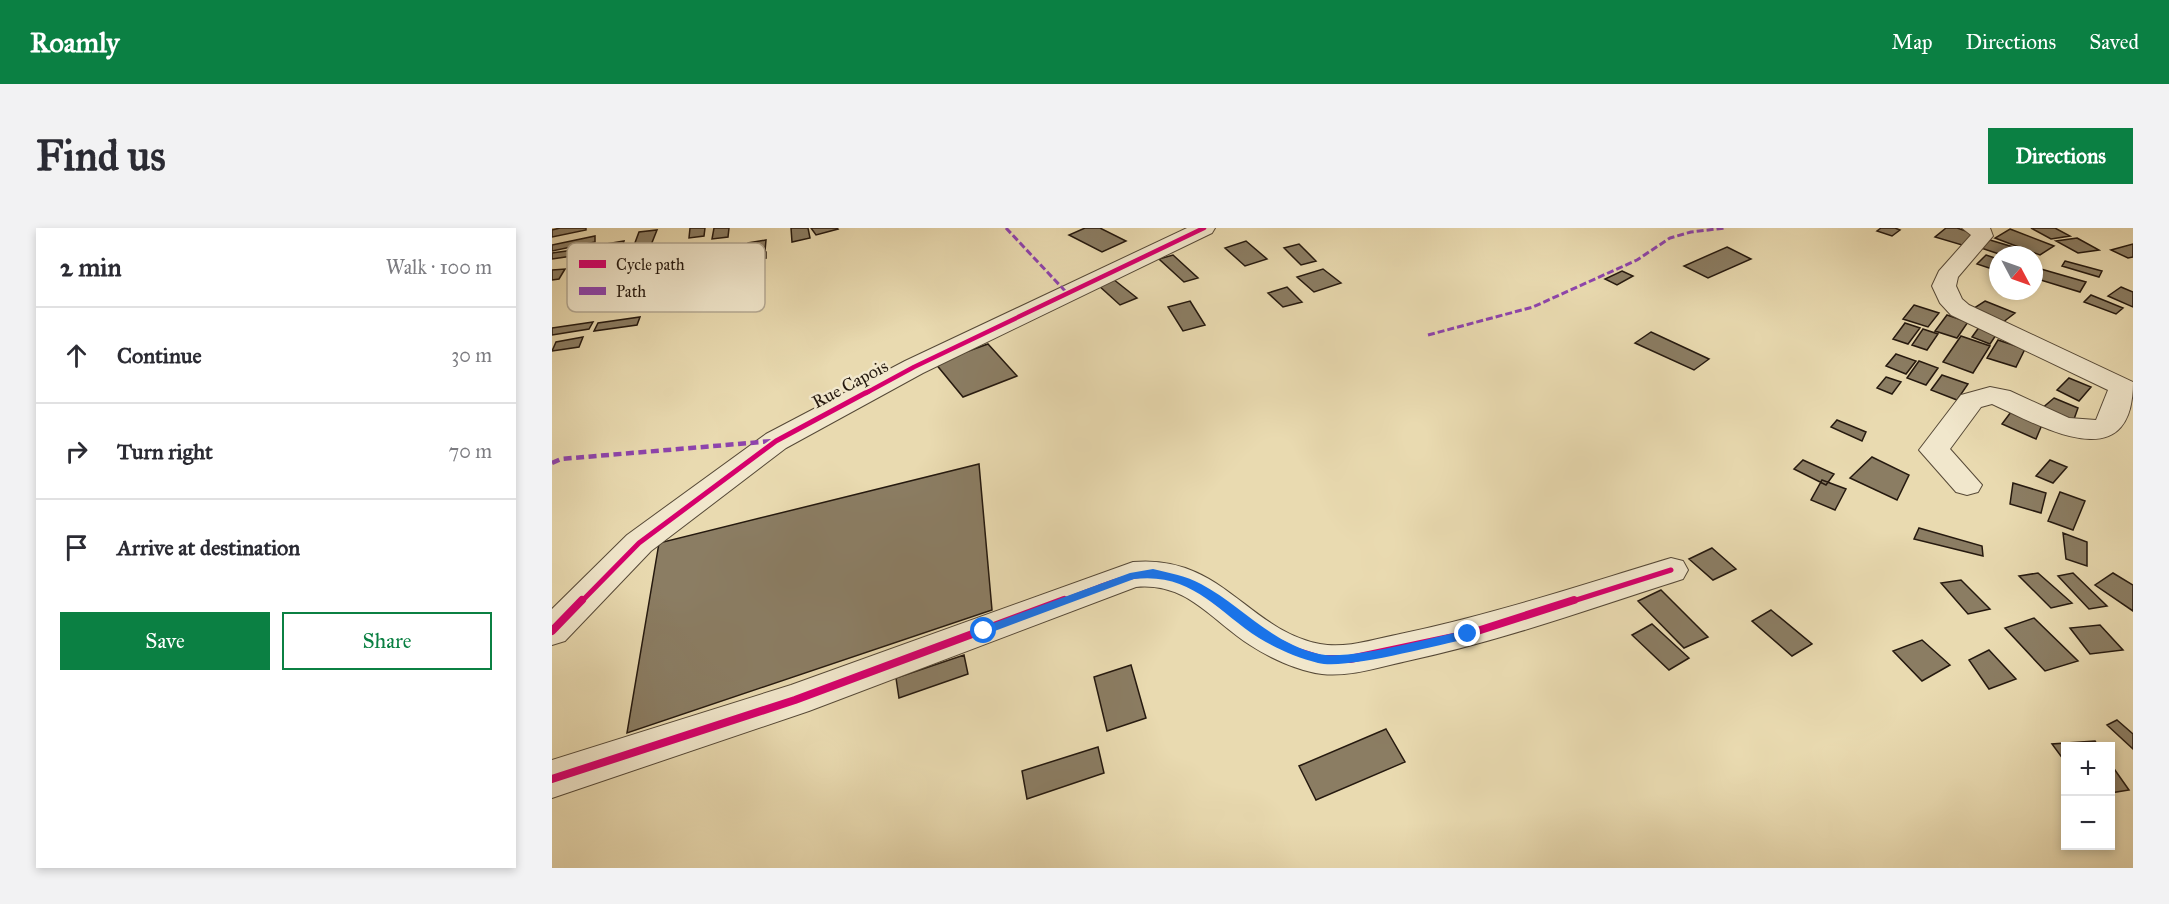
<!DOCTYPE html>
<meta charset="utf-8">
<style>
:root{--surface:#fff;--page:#f2f2f3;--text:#2b2b33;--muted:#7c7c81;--line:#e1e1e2;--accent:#0b8043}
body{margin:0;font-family:"IM FELL Great Primer",serif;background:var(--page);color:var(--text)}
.controls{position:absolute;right:18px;bottom:18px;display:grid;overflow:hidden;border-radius:0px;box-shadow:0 3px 9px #0003}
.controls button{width:54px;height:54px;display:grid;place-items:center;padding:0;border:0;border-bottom:2px solid var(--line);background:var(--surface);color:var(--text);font:30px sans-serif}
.compass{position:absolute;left:1437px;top:18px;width:54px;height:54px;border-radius:50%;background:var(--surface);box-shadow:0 3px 9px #0003;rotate:131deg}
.stop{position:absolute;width:18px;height:18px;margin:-14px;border:4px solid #1a73e8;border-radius:50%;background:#fff}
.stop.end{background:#1a73e8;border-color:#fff;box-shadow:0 2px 6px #0008}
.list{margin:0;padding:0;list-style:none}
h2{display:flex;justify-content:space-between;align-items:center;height:78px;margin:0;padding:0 24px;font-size:26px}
h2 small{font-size:20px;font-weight:400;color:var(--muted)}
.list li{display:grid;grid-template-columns:39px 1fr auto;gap:18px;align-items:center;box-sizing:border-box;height:96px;padding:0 24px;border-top:2px solid var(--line)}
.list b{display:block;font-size:22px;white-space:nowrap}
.list em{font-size:20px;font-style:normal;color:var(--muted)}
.actions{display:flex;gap:12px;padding:18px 24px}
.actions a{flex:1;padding:14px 0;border:2px solid var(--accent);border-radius:0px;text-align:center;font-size:21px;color:var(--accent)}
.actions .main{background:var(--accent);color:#fff}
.icon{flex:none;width:33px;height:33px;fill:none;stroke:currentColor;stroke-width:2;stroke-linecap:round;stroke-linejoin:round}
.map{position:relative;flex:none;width:1581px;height:640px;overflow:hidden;border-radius:0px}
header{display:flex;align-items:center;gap:36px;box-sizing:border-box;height:84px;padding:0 30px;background:var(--accent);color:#fff}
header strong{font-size:28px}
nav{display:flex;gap:33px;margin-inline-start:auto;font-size:21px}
.intro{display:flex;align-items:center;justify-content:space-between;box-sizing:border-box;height:144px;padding:0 36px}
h1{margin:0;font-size:42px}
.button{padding:15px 27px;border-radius:0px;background:var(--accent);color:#fff;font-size:21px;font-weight:700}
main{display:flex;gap:36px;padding:0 36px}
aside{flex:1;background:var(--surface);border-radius:0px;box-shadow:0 3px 9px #0003}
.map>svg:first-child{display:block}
.building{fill:#8b7d63;stroke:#25190f;stroke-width:1.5}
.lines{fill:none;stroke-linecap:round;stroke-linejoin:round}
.street-casing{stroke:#564937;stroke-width:2}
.street{fill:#f1e7cc;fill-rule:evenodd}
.quiet-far1{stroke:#8e44ad;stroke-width:3;stroke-dasharray:7 3;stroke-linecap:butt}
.quiet{stroke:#8e44ad;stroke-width:4.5;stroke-dasharray:8 4.5;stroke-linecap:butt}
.cycleway-far2-casing{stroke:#f1e7cc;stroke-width:8}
.cycleway-far1-casing{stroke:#f1e7cc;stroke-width:9}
.cycleway-casing{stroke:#f1e7cc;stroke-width:11}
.cycleway-far2{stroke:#d6006c;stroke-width:4.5}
.cycleway-far1{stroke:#d6006c;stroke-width:5}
.cycleway{stroke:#d6006c;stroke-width:8}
.route{fill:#1a73e8}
.labels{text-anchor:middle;stroke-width:5;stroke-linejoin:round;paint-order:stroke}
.street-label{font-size:18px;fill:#25190f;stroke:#f1e7cc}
.key{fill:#f1e7cc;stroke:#b4a993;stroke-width:1.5}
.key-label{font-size:16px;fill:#25190f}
</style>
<header>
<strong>Roamly</strong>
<nav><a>Map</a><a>Directions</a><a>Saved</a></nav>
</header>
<div class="intro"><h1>Find us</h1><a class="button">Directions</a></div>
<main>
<aside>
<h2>2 min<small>Walk · 100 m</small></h2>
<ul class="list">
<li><svg class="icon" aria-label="ahead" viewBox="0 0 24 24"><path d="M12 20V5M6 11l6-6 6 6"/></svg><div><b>Continue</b></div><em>30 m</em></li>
<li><svg class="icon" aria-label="right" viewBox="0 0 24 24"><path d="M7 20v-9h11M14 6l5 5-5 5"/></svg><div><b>Turn right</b></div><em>70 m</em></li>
<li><svg class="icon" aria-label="arrive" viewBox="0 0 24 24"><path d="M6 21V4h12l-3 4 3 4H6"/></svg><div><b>Arrive at destination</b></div></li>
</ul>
<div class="actions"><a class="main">Save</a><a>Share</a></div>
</aside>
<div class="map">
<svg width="1581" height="640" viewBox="0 0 1581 640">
<rect width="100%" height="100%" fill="#e9dab0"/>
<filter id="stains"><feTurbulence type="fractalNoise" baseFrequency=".00333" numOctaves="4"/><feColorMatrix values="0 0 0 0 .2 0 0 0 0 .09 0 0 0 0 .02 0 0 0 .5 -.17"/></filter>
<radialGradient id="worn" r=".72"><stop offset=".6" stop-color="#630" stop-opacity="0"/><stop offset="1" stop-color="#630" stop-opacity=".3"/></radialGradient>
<path class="building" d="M 8,0 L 34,0 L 34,2 L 0,9 L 0,2 Z
M 138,0 L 153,0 L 152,8 L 137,10 Z
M 162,0 L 177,0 L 176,9 L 160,11 Z
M 239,0 L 256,0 L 258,10 L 240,14 Z
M 259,0 L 285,0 L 286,1 L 264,7 Z
M 533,0 L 548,0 L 574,13 L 550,24 L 517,7 Z
M 1329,0 L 1343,0 L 1348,2 L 1340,8 L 1325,3 Z
M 1394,0 L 1405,0 L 1423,6 L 1410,17 L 1383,9 Z
M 1479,0 L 1503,0 L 1518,8 L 1499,11 Z
M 1458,1 L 1502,18 L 1488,27 L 1443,10 Z
M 105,2 L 99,17 L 81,20 L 87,4 Z
M 43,8 L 43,14 L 0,23 L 0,17 Z
M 1525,10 L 1547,22 L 1526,25 L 1504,13 Z
M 214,12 L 213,23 L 195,26 L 196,15 Z
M 1438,12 L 1471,22 L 1467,27 L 1450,27 L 1429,20 Z
M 72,13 L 70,20 L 22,28 L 25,21 Z
M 694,13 L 715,31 L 693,38 L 673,20 Z
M 747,16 L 764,33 L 749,37 L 732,20 Z
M 1581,16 L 1581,29 L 1576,30 L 1559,22 Z
M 1175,19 L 1199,31 L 1156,50 L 1132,38 Z
M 22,22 L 20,28 L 0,31 L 0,25 Z
M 214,24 L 214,30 L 192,34 L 193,27 Z
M 621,27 L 646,50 L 632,54 L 607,31 Z
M 1434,27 L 1446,31 L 1446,43 L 1425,36 Z
M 1513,33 L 1550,43 L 1547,49 L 1510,38 Z
M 1482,39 L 1534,54 L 1528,64 L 1482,50 Z
M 13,41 L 7,51 L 0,52 L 0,42 Z
M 771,41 L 789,55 L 762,64 L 745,49 Z
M 1070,43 L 1081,48 L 1065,57 L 1053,51 Z
M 561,51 L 585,70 L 568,77 L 545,56 Z
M 735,59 L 750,74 L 731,79 L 716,65 Z
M 1569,59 L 1581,64 L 1581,79 L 1556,68 Z
M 1539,67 L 1571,80 L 1564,86 L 1532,74 Z
M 638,73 L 653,97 L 631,103 L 616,79 Z
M 1433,73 L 1463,85 L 1450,95 L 1419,82 Z
M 1362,77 L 1387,85 L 1376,99 L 1351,91 Z
M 1395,87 L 1416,94 L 1405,110 L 1383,103 Z
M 88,89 L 85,97 L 42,103 L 46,95 Z
M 41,94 L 37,101 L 0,107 L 0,100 Z
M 1353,95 L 1368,100 L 1356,116 L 1341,111 Z
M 1428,98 L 1446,104 L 1438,116 L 1420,109 Z
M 1371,101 L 1386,106 L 1375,122 L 1360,117 Z
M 1099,104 L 1157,131 L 1142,142 L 1083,115 Z
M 1409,108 L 1438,118 L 1421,145 L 1391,134 Z
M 31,109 L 27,119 L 0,123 L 4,114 Z
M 1446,112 L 1473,121 L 1464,139 L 1435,130 Z
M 436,116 L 465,148 L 411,169 L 383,135 Z
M 1344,126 L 1364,133 L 1354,146 L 1334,138 Z
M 1367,133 L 1386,140 L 1374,157 L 1355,150 Z
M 1390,147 L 1416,156 L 1405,172 L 1379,162 Z
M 1334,149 L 1349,154 L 1340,166 L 1325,160 Z
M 1517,150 L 1539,159 L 1527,173 L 1505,162 Z
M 1502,170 L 1526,180 L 1521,194 L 1488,182 Z
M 1462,180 L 1492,192 L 1484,211 L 1450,196 Z
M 1285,192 L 1314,204 L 1310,213 L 1279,199 Z
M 1320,229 L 1357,247 L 1345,272 L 1298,250 Z
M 1251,232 L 1282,246 L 1274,257 L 1242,241 Z
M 1498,232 L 1515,239 L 1501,255 L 1484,248 Z
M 427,236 L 440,382 L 75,505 L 107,315 Z
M 1270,252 L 1294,261 L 1283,282 L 1259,272 Z
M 1461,255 L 1494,265 L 1489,285 L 1458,276 Z
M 1508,264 L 1533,273 L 1521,302 L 1496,293 Z
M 1367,300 L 1430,318 L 1431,328 L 1362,311 Z
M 1511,305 L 1535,314 L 1535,338 L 1514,331 Z
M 1160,320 L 1184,341 L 1161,352 L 1137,331 Z
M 1486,345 L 1520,375 L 1499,380 L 1467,348 Z
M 1521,345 L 1555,378 L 1537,381 L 1506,348 Z
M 1561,345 L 1581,357 L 1581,383 L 1543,357 Z
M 1409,352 L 1438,381 L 1416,386 L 1389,355 Z
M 1109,362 L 1156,409 L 1132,420 L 1086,373 Z
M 1219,382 L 1260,416 L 1240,428 L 1200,393 Z
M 1482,390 L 1526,433 L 1493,443 L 1453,400 Z
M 1100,396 L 1137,430 L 1117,442 L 1080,407 Z
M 1548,397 L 1571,422 L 1538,426 L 1518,400 Z
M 1370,412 L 1398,437 L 1370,453 L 1341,423 Z
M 1437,422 L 1464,451 L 1437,461 L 1417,432 Z
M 412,427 L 416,446 L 347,470 L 344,450 Z
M 579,437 L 594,490 L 555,503 L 542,449 Z
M 1565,492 L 1581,506 L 1581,521 L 1555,497 Z
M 834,501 L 853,534 L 764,572 L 747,538 Z
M 1543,513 L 1546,518 L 1514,518 L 1514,535 L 1500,516 Z
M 546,519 L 552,545 L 475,571 L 470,543 Z
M 1558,535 L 1577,562 L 1558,565 Z"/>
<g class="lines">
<defs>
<path id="street" d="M 635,0 L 663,0 L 660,5 L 371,145 L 234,220 L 99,323 L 13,413 L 0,417 L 0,381 L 75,307 L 214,206 L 353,133 Z
M 1410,0 L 1438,0 L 1441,8 L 1406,49 L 1404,58 L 1410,71 L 1417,77 L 1581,154 C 1581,252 1491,199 1440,176 L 1429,179 L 1398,221 L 1430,257 L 1426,264 L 1415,267 L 1404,264 L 1367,222 L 1409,167 L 1438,159 L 1458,163 L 1517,190 L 1544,192 L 1556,162 L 1399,87 L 1388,75 L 1380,58 L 1387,43 L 1419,7 Z
M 1119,330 L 1131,333 L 1136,342 L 1131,351 C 1040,380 949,413 855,433 C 828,439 798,449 770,446 C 746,443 718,430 698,417 C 659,392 635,354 584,359 L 257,483 L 0,570 L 0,532 L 239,457 L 581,334 C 670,326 695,402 768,416 C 794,421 823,411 848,406 C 940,387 1029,357 1119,330 Z"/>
</defs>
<use href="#street" class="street-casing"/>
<use href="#street" class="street"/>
<path class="quiet-far1" d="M 454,0 L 515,65
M 876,107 L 981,79 L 1085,32 L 1118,10 L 1139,4 L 1173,0"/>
<path class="quiet" d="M 0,235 L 9,231 L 221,213"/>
<defs>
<path id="cycleway-far2" d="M 314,165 L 362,139 L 652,0"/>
<path id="cycleway-far1" d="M 29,374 L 87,315 L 224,213 L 317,163
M 508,374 C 574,350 603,327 666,374
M 1018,374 L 1119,342"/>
<path id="cycleway" d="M 664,372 L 711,407 L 743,423 L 769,431 L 798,431 L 916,406 L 1022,372
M 0,403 L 30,372
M 0,551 L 243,472 L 512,372"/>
</defs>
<use href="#cycleway-far2" class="cycleway-far2-casing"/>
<use href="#cycleway-far1" class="cycleway-far1-casing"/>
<use href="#cycleway" class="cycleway-casing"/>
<use href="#cycleway-far2" class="cycleway-far2"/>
<use href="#cycleway-far1" class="cycleway-far1"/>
<use href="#cycleway" class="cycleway"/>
</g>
<path class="route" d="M 601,341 C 618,345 634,348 649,356 C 690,378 719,415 767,426 C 797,433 882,409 916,402 L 921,406 L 916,411 C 883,417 795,442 766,435 C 746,430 725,421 707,410 C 664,382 639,344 582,351 L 432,407 L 427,403 L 428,400 L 578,345 Z"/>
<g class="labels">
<g class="street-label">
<text transform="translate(298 156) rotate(-28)" y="6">Rue Capois</text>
</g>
</g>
<rect x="15" y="15" width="198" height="69" rx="9" class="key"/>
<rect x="27" y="32" width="27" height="8" fill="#d6006c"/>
<rect x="27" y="59" width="27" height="8" fill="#8e44ad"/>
<g class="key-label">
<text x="64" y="42">Cycle path</text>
<text x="64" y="69">Path</text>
</g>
<rect width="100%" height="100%" filter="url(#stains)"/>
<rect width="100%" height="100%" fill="url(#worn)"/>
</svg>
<div class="controls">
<button>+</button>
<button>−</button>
</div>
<svg class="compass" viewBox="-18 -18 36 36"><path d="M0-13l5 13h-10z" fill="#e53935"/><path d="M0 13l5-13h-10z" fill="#7c7c81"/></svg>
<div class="stop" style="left:432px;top:403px"></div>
<div class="stop end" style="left:916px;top:406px"></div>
</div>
</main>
